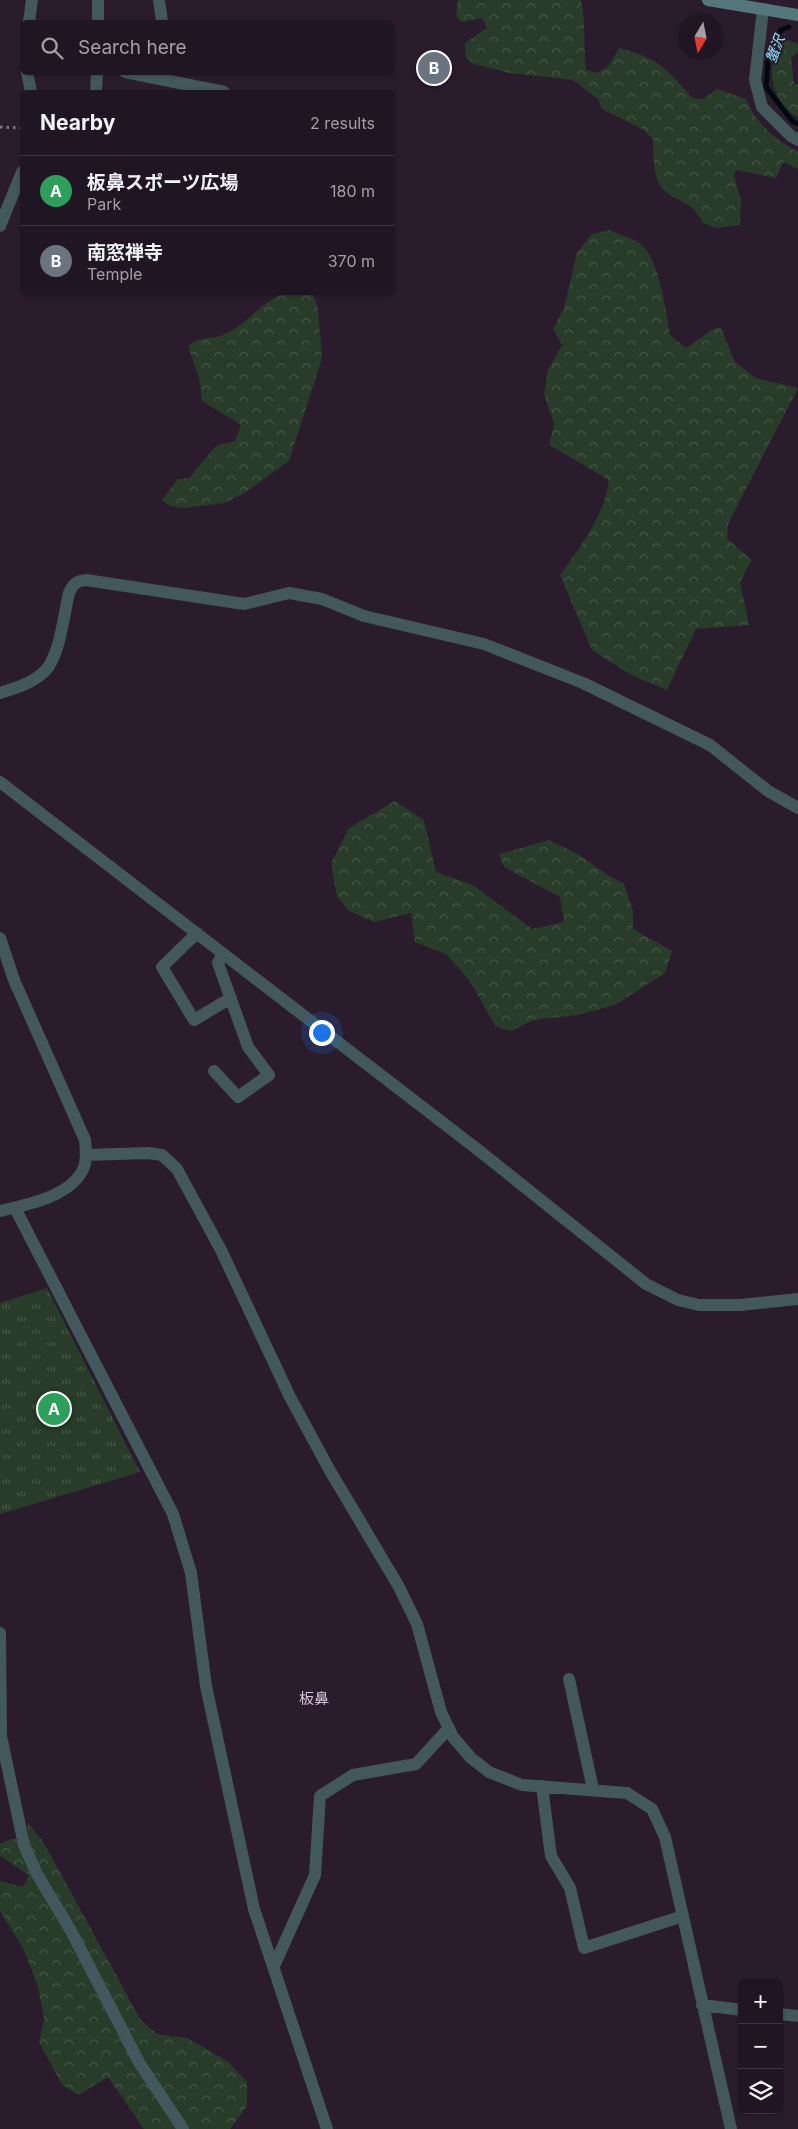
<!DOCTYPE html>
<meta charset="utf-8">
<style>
:root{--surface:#201522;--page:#2d222f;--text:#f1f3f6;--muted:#a29fa5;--line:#3d3440;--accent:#0b8043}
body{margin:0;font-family:Inter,"Noto Sans JP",sans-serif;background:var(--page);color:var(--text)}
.controls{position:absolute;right:15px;bottom:15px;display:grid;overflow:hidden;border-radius:8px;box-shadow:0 1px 4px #0004}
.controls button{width:45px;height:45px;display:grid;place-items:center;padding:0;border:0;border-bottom:1px solid var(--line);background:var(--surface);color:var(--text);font:25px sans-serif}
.compass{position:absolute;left:678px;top:15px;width:45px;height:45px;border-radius:50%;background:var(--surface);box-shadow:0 1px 4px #0004;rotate:190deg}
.you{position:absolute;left:321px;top:1032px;width:18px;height:18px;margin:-12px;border:4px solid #fff;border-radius:50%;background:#1a73e8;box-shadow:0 0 0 8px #1a73e833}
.badge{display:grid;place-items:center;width:32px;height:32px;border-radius:50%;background:var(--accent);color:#fff;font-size:16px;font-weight:700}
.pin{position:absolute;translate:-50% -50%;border:2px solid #fff;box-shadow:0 1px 5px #0006}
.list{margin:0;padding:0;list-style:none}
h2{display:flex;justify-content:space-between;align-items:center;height:65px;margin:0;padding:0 20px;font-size:21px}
h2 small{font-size:16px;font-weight:400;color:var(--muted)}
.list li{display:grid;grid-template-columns:32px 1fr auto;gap:15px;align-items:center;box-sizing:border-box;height:70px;padding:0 20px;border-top:1px solid var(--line)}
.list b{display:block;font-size:19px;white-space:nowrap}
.list p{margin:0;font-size:16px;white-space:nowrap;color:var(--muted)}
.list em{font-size:16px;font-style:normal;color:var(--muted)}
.icon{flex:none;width:28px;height:28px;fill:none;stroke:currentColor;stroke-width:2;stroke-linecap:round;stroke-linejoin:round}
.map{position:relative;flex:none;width:798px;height:2129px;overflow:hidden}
.search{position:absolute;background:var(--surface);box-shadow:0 1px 4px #0004;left:20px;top:20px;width:375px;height:55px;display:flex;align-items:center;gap:12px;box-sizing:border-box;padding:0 18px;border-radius:8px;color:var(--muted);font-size:19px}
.panel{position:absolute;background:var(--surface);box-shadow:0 1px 4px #0004;left:20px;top:90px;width:375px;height:205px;border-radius:8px}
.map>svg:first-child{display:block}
.grass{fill:url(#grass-tufts)}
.forest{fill:url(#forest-crowns)}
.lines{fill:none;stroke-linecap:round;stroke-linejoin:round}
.stream{stroke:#000a0e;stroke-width:5}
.path{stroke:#7e7381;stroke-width:3;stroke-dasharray:2.5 4;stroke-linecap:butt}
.minor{stroke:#43585c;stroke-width:12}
.tertiary{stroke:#43585c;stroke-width:12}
.secondary{stroke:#54777d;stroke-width:12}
.labels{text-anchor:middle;stroke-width:4;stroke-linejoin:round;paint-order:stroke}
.water-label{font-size:14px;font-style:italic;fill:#8de4fa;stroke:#2a1c2d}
.quarter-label{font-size:15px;fill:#d6c2da;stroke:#2a1c2d}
</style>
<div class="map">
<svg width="798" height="2129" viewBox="0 0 798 2129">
<defs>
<pattern id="grass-tufts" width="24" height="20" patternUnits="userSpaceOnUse" patternTransform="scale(1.25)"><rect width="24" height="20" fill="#283c29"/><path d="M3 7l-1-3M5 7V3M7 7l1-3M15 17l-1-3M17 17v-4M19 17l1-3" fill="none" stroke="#475748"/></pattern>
<pattern id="forest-crowns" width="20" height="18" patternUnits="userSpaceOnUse" patternTransform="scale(1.25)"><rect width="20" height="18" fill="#283c29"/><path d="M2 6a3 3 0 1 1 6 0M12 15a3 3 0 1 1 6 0" fill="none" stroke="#475748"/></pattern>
</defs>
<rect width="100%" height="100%" fill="#2a1c2d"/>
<path class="grass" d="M 47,1288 L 140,1472 L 0,1514 L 0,1303 Z"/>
<path class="forest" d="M 458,0 L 581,0 C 586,24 583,46 586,70 L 598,73 L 609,65 L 619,48 C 658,58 667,68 692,98 L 703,99 L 717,89 L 746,99 C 756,124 775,139 798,152 L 798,169 L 783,162 L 776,178 L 736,170 L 734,176 L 741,200 L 740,225 L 716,228 L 703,223 C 690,199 684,206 665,191 C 652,180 654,154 653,139 L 642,129 L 602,109 L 598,99 L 573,80 L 510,73 L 474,64 L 466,58 L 465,43 L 487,28 L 482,18 L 462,22 L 456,16 Z
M 785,39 L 798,44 L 798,52 L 791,58 L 794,84 L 798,85 L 798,117 C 780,109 768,83 773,64 C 775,56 781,47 785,39 Z
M 609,230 C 618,234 629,237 638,242 C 659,255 666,312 670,335 L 686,348 L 715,328 L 721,328 L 735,362 L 756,378 L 798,388 L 728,524 L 727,539 L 752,560 L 740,582 L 749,625 L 696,629 L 667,690 L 631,675 L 592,650 L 560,575 C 580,547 605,515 609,480 L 549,445 L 554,424 L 544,394 L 548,370 L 562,345 L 553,329 L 564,308 L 577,253 L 592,234 Z
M 288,292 L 313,293 L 318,310 L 322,358 L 289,461 L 243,494 L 224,503 L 184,508 L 170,506 L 162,500 L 178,479 L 189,478 L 216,446 L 235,441 L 241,425 L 202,401 L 199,378 L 188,346 C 204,334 213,341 227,333 C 249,322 263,300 288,292 Z
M 395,801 L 424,820 L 436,872 L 473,885 L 532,929 L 564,922 L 560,897 L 504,867 L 499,854 L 549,840 L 578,854 L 606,874 L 624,884 L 633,911 L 633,929 L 672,951 L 665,973 L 615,1005 L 578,1015 L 534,1020 L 511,1031 L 495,1026 L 470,981 L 446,954 L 415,942 L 411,913 L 374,922 L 349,911 L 337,897 L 331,863 L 349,828 Z
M 27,1822 L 44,1843 L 140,2019 L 157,2034 L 187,2038 L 227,2061 L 247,2082 L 247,2106 L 230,2129 L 144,2129 L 108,2077 L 78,2095 L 62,2085 L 39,2042 L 44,2019 L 38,1987 L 24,1950 L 0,1911 L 0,1881 L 23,1887 L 29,1875 L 0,1856 L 0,1844 L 11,1839 L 29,1840 Z"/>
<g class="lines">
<path class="stream" d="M 789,27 L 781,30 L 768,60 L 766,87 L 793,122 L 798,124"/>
<path class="path" d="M 0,127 L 22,128"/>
<path class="minor" d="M 159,0 L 162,22
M 29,22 L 32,0
M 98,22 L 98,0
M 27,72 L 31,92
M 125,72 L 224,92
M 96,92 L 97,72
M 0,226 L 22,172
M 0,693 C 16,688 33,683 45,671 C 60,656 64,613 69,593 C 73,584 76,581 86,580 L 244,604 L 289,593 L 322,599 L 364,616 L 484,644 L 583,683 L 710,745 L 768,791 L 798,808
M 0,782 L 477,1149 L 646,1284 L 678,1300 L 699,1305 L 740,1305 L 798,1299
M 197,933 L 162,967 L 194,1020 L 231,998
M 0,938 L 14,980 L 85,1140 C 86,1149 87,1159 84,1167 C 73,1196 27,1205 0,1211
M 214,1071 L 238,1097 L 269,1075 L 248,1047 L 218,963 L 223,953
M 86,1155 L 148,1153 L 162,1155 L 177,1169 L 221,1250 L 290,1397 L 329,1469 L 399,1587 L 417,1624 L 441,1712 L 453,1737 L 471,1758 L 489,1772 L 522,1785 L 627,1793 L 652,1809 L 665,1837 L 731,2129
M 0,1633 L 1,1736 L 24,1845 L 37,1874 L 71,1931 L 140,2064 L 183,2129
M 569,1679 L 593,1789
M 542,1786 L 551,1856 L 570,1888 L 584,1948 L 683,1916
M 274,1966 L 315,1875 L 320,1796 L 353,1775 L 416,1764 L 449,1728
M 702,2005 L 742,2010
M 779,2014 L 798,2016"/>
<path class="tertiary" d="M 763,9 L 755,80 L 762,107 L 791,136 L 798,140
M 15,1208 L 173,1514 L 191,1573 L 206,1686 L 254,1909 L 327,2129"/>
<path class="secondary" d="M 708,0 L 798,15"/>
</g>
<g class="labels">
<g class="water-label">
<text transform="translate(775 49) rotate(-69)" y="5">蟹沢</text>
</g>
<g class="quarter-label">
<text x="314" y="1704">板鼻</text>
</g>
</g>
</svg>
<div class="controls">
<button>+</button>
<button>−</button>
<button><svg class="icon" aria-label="layers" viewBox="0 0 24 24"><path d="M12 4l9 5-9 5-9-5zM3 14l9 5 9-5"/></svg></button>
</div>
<svg class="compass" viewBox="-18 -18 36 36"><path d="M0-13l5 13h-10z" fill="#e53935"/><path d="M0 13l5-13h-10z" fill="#a29fa5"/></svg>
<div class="you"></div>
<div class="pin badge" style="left:54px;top:1409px;background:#2e9e5b">A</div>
<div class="pin badge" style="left:434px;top:68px;background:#6b7280">B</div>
<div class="search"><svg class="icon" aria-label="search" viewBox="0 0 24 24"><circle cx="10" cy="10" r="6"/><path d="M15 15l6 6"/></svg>Search here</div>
<section class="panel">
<h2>Nearby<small>2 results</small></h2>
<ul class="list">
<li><span class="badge" style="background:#2e9e5b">A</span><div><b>板鼻スポーツ広場</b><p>Park</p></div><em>180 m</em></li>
<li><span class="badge" style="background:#6b7280">B</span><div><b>南窓禅寺</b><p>Temple</p></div><em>370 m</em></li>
</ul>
</section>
</div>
